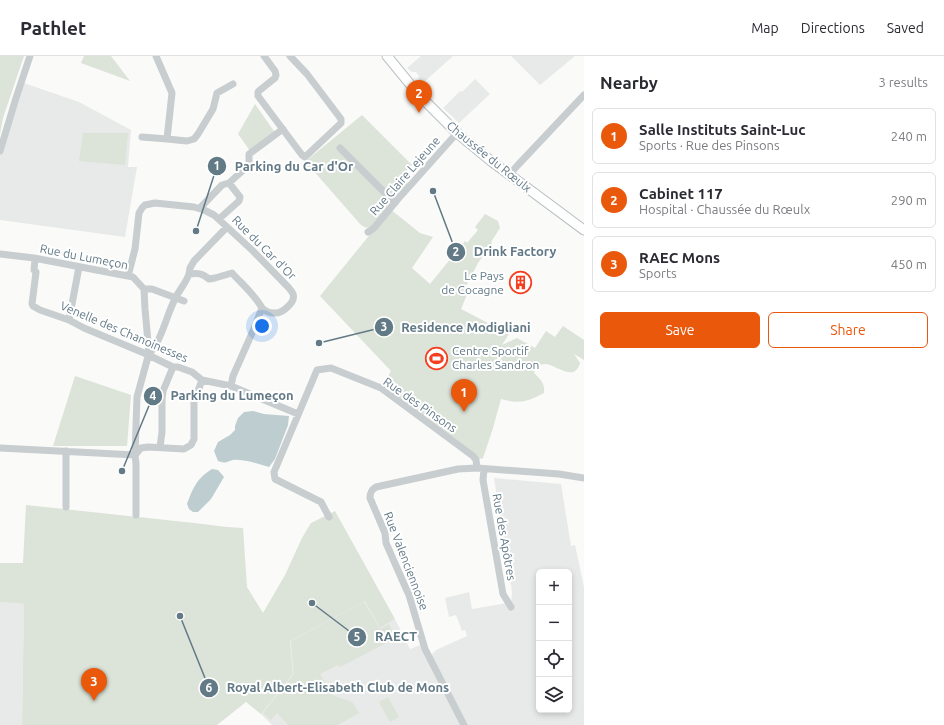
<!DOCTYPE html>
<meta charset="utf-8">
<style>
:root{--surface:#fff;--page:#f2f2f3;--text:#2b2b33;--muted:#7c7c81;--line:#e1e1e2;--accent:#ea580c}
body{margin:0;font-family:Ubuntu,sans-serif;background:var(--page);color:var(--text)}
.controls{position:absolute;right:12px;bottom:12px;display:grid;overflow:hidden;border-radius:6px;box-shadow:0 2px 6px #0003}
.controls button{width:36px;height:36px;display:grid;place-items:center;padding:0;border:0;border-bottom:1px solid var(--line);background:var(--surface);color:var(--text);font:20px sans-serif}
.you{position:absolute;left:262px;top:270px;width:14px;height:14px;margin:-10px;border:3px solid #fff;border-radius:50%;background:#1a73e8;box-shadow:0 0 0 6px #1a73e833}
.badge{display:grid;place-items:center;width:26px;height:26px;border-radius:50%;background:var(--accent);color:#fff;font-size:13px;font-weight:700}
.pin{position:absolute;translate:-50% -33px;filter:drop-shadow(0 1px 2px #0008)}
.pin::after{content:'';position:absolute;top:21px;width:14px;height:12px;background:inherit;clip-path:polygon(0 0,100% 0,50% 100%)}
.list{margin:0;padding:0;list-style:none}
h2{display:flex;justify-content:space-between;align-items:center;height:52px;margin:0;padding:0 16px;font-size:17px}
h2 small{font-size:13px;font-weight:400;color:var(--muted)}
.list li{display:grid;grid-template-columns:26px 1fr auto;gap:12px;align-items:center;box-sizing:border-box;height:56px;margin:0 8px 8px;padding:0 8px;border:1px solid var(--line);border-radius:6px}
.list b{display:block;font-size:15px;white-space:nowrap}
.list p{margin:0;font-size:13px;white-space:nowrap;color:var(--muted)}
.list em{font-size:13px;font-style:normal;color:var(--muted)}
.actions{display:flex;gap:8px;padding:12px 16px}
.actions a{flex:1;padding:9px 0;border:1px solid var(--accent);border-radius:6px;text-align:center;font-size:14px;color:var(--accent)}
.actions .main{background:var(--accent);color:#fff}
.icon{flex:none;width:22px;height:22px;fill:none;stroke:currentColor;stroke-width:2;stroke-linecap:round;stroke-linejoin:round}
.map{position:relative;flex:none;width:584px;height:669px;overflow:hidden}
header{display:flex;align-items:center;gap:24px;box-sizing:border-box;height:56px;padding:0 20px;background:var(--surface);border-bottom:1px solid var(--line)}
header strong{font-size:19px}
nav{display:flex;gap:22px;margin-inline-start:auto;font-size:14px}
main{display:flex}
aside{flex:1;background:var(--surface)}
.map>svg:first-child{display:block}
.built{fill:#e8eae9;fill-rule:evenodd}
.green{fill:#dce3d8}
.water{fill:#becdd0}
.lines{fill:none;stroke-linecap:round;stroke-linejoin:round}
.secondary-casing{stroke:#b9c0c5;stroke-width:11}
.minor{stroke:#c8cdd0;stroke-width:7}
.secondary{stroke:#fff;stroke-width:9}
.labels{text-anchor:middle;stroke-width:4;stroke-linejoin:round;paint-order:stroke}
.street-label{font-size:12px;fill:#627986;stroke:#fff}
.poi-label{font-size:12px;fill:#627986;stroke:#fff;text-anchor:end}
.leader{fill:none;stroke:#627986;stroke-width:1.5}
.callout-dot{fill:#627986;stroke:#fff;stroke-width:1.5}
.mark-label{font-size:12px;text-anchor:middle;font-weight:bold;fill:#fff}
.callout-label{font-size:13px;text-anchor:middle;font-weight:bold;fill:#627986;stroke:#fff;stroke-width:4;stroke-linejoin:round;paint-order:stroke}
</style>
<header>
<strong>Pathlet</strong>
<nav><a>Map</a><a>Directions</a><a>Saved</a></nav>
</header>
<main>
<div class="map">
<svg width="584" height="669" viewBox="0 0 584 669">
<rect width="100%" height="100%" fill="#fafaf8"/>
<path class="built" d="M 421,0 L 453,0 L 422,28 L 418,25 L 419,20 L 416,16 L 412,16 L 407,12 Z
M 511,0 L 575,0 L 540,29 Z
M 475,23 L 490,38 L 459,67 L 443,52 L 460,35 L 462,36 Z
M 21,26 L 79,46 L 131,74 L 128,111 L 137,111 L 125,181 L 0,164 L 0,95 Z
M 494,422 L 561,428 L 571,490 L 575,489 L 584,531 L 584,669 L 272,669 L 261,658 L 293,618 L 290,585 L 365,544 L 380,572 L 395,563 L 410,593 L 423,588 L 429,601 L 436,594 L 467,580 L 465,574 L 462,575 L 456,559 L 449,561 L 445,542 L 469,536 L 472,553 L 508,547 L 511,550 L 512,536 ZM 539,516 L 569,516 L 569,654 L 539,654 Z
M 0,546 L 24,548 L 22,669 L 0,669 Z"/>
<path class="green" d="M 0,0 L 24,0 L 3,62 L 0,78 Z
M 84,0 L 111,0 L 130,25 L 81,7 Z
M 255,48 L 276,78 L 253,99 L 238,78 Z
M 362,59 L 412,109 L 401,121 L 408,127 L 372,170 C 367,172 365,172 361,169 L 311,112 L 301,109 Z
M 83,77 L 128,77 L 125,109 L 79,105 Z
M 390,153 L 420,177 L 433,181 L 412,212 L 430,228 L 465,185 L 467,187 L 478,174 L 475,171 L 485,158 L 498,165 L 500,172 L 491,186 L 492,188 L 478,207 L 464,234 L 468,236 L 461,253 L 509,278 L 502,289 L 517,282 L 535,292 L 546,275 L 555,281 L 563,270 L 584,284 L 584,304 L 574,298 L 580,307 C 575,325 560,312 550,309 C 546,307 541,309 537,309 L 534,317 C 541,324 545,327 544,337 C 527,346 519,348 501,343 L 493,372 L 483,402 L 476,404 L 383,330 L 391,315 L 320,240 L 372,176 Z
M 75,320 L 131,339 L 127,390 L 53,390 Z
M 26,449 L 194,467 L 227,471 L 243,472 L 247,531 L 263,557 L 285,519 L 302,482 L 311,467 L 335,455 L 395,563 L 380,572 L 365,545 L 290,585 L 293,618 L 261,658 L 246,646 L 217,669 L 22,669 L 24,548 L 0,546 L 0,507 L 23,507 Z
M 364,546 L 380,573 L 389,568 C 392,575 394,578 390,585 L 342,610 L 339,611 L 338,609 L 320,618 L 332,639 L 352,646 L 359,657 L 338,669 L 288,669 L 277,657 L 271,664 L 263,657 L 294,618 L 291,585 Z
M 388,641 L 399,661 L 390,666 L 379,646 Z"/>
<path class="water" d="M 253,355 L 264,358 L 289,360 L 288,369 L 275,403 L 269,411 C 260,408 242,403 233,404 C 225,406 228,408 218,405 L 214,395 L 218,386 L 230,379 L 235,374 L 235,370 L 238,362 L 244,356 Z
M 212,413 L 218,414 L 224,421 L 211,443 L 198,456 L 193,456 L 189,453 L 187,448 C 193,432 197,422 212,413 Z"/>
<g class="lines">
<defs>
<path id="secondary" d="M 387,0 L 419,39 L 457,77 L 491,105 L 584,174"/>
</defs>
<use href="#secondary" class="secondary-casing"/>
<path class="minor" d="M 156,0 L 172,37 L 167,83 L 187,85 L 194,83 L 198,78 L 213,53 L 217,37 L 233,28
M 264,0 L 275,15 L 276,19 L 275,22 L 260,34 L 258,36 L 258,40 L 302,99 L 305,101 L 339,69 L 341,67 L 341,63 L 307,18 L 290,0
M 142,81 L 167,83
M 340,92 L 395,147
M 0,95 L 16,42 L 30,0
M 509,119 L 517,110 L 584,39
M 229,127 L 249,109 L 249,98 L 283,73
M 200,152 L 222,129 L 229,127 L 240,141 L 239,145 L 219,163
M 368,176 L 374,172 L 398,143 L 457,77
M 0,198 L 34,202 L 133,221 L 144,233 L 145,253 L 149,297 L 137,341 L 135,399 L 0,392
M 35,203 L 34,214 L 36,216 L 32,248 L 33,250 L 40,254 L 69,264 L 84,272 L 144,297 L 173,311 L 178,311 L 192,316 L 202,324 L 231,330 L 298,358
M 189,218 L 190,212 L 194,205 L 227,171
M 128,220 L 135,193 L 139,157 L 142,152 L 145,149 L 155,147 L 194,151 L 204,154 L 214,159 L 252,194 L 289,232 C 290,234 292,235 293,238 C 296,246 282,258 274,257 C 270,257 265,255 262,252
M 144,233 L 152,233 L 184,245
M 69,264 L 79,211
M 148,299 C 162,285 166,260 175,243 C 179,234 186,227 189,218 C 198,217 202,217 209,223 L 215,222 L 232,217 C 242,228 255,239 262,252 L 253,275 L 233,320 L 231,330
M 160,391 L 162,376 L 162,343 L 163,335 L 173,311
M 66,395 L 66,451
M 484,413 L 483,424 L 503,538 L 511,551
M 136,459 L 136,408 L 135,399 L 141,392 L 148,391 L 184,393 L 191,389 L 194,383 L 194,346 L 202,324
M 329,461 L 321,446 L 275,423 L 274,416 L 317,314 L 331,312 L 381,332 L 473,400 L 476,404 L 477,412
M 464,669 L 425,593 L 409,539 L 404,528 L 386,487 L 385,477 L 370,442 C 370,437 371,434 376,431 L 458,413 L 477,412 L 559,418 L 584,422"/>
<use href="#secondary" class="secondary"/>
</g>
<defs>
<symbol id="building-ring" viewBox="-11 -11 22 22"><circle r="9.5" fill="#fff" stroke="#f53e1d" stroke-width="1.5"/><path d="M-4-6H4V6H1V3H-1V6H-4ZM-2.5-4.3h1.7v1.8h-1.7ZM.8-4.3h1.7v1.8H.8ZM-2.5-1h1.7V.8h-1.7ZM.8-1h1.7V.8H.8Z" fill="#f53e1d"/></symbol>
<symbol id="stadium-ring" viewBox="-11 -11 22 22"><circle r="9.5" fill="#fff" stroke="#f53e1d" stroke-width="1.5"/><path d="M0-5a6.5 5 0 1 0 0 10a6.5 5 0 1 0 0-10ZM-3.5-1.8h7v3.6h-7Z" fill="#f53e1d"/></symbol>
</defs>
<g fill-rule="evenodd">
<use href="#building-ring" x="508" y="214" width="25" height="25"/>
<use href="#stadium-ring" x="424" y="290" width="25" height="25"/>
</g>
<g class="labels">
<g class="street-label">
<text transform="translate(489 101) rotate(39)" y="4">Chaussée du Rœulx</text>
<text transform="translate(405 120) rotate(-49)" y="4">Rue Claire Lejeune</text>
<text transform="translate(264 192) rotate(45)" y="4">Rue du Car d'Or</text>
<text transform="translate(84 201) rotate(11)" y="4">Rue du Lumeçon</text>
<text transform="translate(124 276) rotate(23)" y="4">Venelle des Chanoinesses</text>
<text transform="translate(420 349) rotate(35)" y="4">Rue des Pinsons</text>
<text transform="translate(504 481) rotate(80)" y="4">Rue des Apôtres</text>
<text transform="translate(406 505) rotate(69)" y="4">Rue Valenciennoise</text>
</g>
<g class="poi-label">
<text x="504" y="224">Le Pays<tspan x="504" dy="14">de Cocagne</tspan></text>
<text x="452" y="299" text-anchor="start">Centre Sportif<tspan x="452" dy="14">Charles Sandron</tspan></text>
</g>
</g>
<path class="leader" d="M196 175L217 110M433 135L456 196M319 287L384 271M122 415L153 340M312 547L357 581M180 560L209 632"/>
<g class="callout-dot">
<circle cx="196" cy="175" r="4"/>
<circle cx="433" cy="135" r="4"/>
<circle cx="319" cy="287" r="4"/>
<circle cx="122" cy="415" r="4"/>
<circle cx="312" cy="547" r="4"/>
<circle cx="180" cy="560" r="4"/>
<circle cx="217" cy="110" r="10"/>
<circle cx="456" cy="196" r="10"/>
<circle cx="384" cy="271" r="10"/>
<circle cx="153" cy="340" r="10"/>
<circle cx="357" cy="581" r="10"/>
<circle cx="209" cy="632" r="10"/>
</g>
<g class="mark-label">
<text x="217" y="114">1</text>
<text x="456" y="200">2</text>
<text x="384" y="275">3</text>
<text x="153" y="344">4</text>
<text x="357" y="585">5</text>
<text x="209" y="636">6</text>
</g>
<g class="callout-label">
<text x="294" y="115">Parking du Car d'Or</text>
<text x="515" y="200">Drink Factory</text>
<text x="466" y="276">Residence Modigliani</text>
<text x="232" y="344">Parking du Lumeçon</text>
<text x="396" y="585">RAECT</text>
<text x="338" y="636">Royal Albert-Elisabeth Club de Mons</text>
</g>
</svg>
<div class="controls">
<button>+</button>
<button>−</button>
<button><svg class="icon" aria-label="locate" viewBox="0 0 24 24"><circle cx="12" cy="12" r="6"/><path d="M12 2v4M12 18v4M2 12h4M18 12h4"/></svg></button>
<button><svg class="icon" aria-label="layers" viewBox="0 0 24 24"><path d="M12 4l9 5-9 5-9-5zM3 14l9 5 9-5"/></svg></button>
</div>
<div class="you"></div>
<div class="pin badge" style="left:464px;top:356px">1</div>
<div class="pin badge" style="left:419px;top:57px">2</div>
<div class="pin badge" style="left:94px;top:645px">3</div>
</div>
<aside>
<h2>Nearby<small>3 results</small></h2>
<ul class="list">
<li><span class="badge">1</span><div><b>Salle Instituts Saint-Luc</b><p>Sports · Rue des Pinsons</p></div><em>240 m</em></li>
<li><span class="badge">2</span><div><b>Cabinet 117</b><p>Hospital · Chaussée du Rœulx</p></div><em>290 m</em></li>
<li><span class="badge">3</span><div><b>RAEC Mons</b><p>Sports</p></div><em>450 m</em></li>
</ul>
<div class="actions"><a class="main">Save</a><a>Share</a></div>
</aside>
</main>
